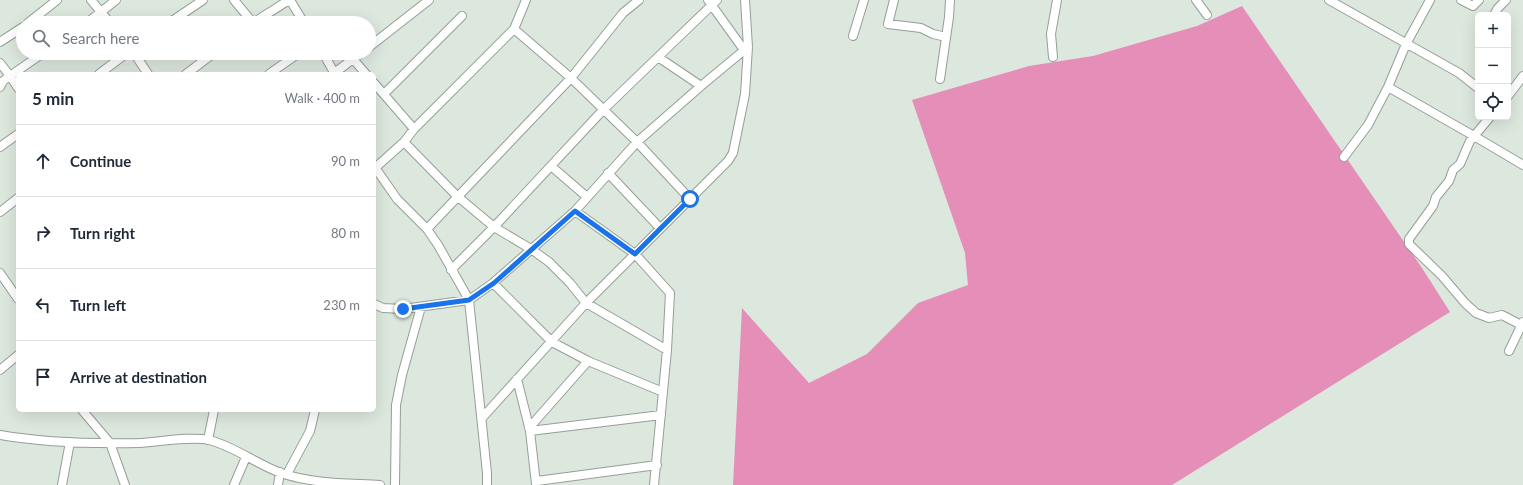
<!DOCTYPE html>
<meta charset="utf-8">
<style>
:root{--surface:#fff;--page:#f6f6f7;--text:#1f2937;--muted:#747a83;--line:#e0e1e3}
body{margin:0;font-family:Lato,sans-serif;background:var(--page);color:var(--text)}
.controls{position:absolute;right:12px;top:12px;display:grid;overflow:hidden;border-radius:6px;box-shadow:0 4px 16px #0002}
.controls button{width:36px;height:36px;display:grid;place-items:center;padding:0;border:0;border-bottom:1px solid var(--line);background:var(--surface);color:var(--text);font:20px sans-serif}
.stop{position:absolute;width:12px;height:12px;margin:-9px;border:3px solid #1a73e8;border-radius:50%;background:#fff}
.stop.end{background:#1a73e8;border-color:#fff;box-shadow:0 1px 4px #0008}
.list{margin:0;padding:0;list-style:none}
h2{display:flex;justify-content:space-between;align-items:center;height:52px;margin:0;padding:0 16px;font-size:17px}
h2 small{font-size:13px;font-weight:400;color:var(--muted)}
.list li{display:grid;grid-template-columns:26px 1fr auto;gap:12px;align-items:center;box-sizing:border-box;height:72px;padding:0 16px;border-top:1px solid var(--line)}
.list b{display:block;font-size:15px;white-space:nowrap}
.list em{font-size:13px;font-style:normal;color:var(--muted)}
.icon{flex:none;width:22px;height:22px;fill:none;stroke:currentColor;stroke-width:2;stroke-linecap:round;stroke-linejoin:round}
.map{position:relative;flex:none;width:1523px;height:485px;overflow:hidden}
.search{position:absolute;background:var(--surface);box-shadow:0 4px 16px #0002;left:16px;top:16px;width:360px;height:44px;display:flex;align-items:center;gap:10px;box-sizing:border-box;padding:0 14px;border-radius:22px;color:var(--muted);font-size:15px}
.panel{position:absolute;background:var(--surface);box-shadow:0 4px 16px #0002;left:16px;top:72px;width:360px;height:340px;border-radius:6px}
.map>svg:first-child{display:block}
.forest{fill:#e48eb8}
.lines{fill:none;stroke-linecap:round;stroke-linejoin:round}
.minor-casing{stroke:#959f95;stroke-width:10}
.minor{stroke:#fff;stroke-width:8}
.route{stroke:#1a73e8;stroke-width:5}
</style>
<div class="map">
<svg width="1523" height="485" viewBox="0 0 1523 485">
<rect width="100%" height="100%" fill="#dce7dd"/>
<path class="forest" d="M 1242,6 L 1422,268 L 1450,312 L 1172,485 L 733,485 L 742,308 L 809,383 L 867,354 L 918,303 L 968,285 L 965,253 L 912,100 L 1029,66 L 1093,56 L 1197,26 Z"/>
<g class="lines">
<defs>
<path id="minor" d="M 91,0 L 110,23
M 234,0 L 253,23
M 290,0 L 304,23
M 708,0 L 744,50
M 894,0 L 888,24 L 921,28 L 933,34 L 946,37
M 1196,0 L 1207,15
M 1329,0 L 1459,73 L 1478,88
M 1461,0 L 1473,6 L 1479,0
M 1494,15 L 1498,8 L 1506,0
M 28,23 L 57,0
M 87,23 L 116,0
M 169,23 L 203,0
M 253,23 L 289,0
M 514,29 L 571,78 L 637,142 L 690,199
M 853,36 L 864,0
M 0,42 L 23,27
M 369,47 L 429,0
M 134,53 L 148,74
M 323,53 L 335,74
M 658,57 L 701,86
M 1053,57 L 1051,34 L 1057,0
M 353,59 L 366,74
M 0,63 L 10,76 L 3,81 L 0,87
M 99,74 L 127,53
M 186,74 L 214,53
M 269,74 L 299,53
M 333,74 L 361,53
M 940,79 L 949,17 L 950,0
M 374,83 L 414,129
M 1388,87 L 1474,136 L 1523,165
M 18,88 L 10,76 L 43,53
M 384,94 L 462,16
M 1508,96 L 1523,76
M 1490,117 L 1470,141 L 1460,164 L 1453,170 L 1449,181 L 1436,197 L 1433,206 L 1409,239 L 1409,244 L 1442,276 L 1465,303 L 1476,313 L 1489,318 L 1502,315 L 1523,326
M 404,142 L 457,196 L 494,227 L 531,249 L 549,262 L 570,283 L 586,303 L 667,350
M 0,147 L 18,134
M 1344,157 L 1368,125 L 1388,87 L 1406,44 L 1430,0
M 374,166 L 397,199 L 427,229 L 438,245 L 469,300 L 487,473 L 487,485
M 551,166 L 587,197
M 375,168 L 404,142 L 414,129 L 514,29 L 526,0
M 608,173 L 660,228
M 575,211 L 635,254 L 670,293 L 667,350 L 654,485
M 0,212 L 18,198
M 427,229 L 571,78 L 623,13 L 639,0
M 451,270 L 494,227 L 603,110 L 717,0
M 0,273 L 18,299
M 493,283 L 552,342 L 588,361
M 374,304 L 383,308 L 403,309 L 469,300 L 493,283 L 575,211 L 637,142 L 701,86 L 748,47
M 1509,351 L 1523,322
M 0,370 L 18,355
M 517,379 L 530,431 L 536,484
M 82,410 L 110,443 L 125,485
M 482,418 L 586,303 L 728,161 L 733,153 L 745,94 L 748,47 L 745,0
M 529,428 L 588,361 L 663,392
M 530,431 L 661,415
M 0,435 C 46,443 93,444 139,443 C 159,442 190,436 209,440 C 234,446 256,464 281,473 C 313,484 346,483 380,485
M 208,440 L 214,410
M 287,474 L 310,431 L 315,410
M 537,481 L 657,465
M 62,485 L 70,442
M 234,485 L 246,457
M 278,485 L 280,472
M 395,485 L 396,405 L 402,375 L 421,307"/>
</defs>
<use href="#minor" class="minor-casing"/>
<use href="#minor" class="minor"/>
</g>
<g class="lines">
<path class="route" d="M 403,309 L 469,300 L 494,283 L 575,211 L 635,254 L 690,199"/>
</g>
</svg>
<div class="controls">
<button>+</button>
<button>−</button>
<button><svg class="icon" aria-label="locate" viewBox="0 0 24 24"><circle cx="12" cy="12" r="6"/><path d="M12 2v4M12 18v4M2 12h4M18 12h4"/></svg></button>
</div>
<div class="stop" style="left:690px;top:199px"></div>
<div class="stop end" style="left:403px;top:309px"></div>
<div class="search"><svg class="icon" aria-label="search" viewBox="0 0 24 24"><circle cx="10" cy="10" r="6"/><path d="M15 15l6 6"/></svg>Search here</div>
<section class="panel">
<h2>5 min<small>Walk · 400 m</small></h2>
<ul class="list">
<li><svg class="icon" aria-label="ahead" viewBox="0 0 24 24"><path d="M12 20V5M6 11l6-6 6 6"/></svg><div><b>Continue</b></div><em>90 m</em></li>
<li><svg class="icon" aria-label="right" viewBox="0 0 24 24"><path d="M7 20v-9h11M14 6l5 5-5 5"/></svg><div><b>Turn right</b></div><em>80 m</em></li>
<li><svg class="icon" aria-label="left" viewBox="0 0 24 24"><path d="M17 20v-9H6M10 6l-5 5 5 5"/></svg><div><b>Turn left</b></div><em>230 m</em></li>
<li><svg class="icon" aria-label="arrive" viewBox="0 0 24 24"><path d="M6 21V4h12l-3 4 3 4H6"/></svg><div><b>Arrive at destination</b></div></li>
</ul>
</section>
</div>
